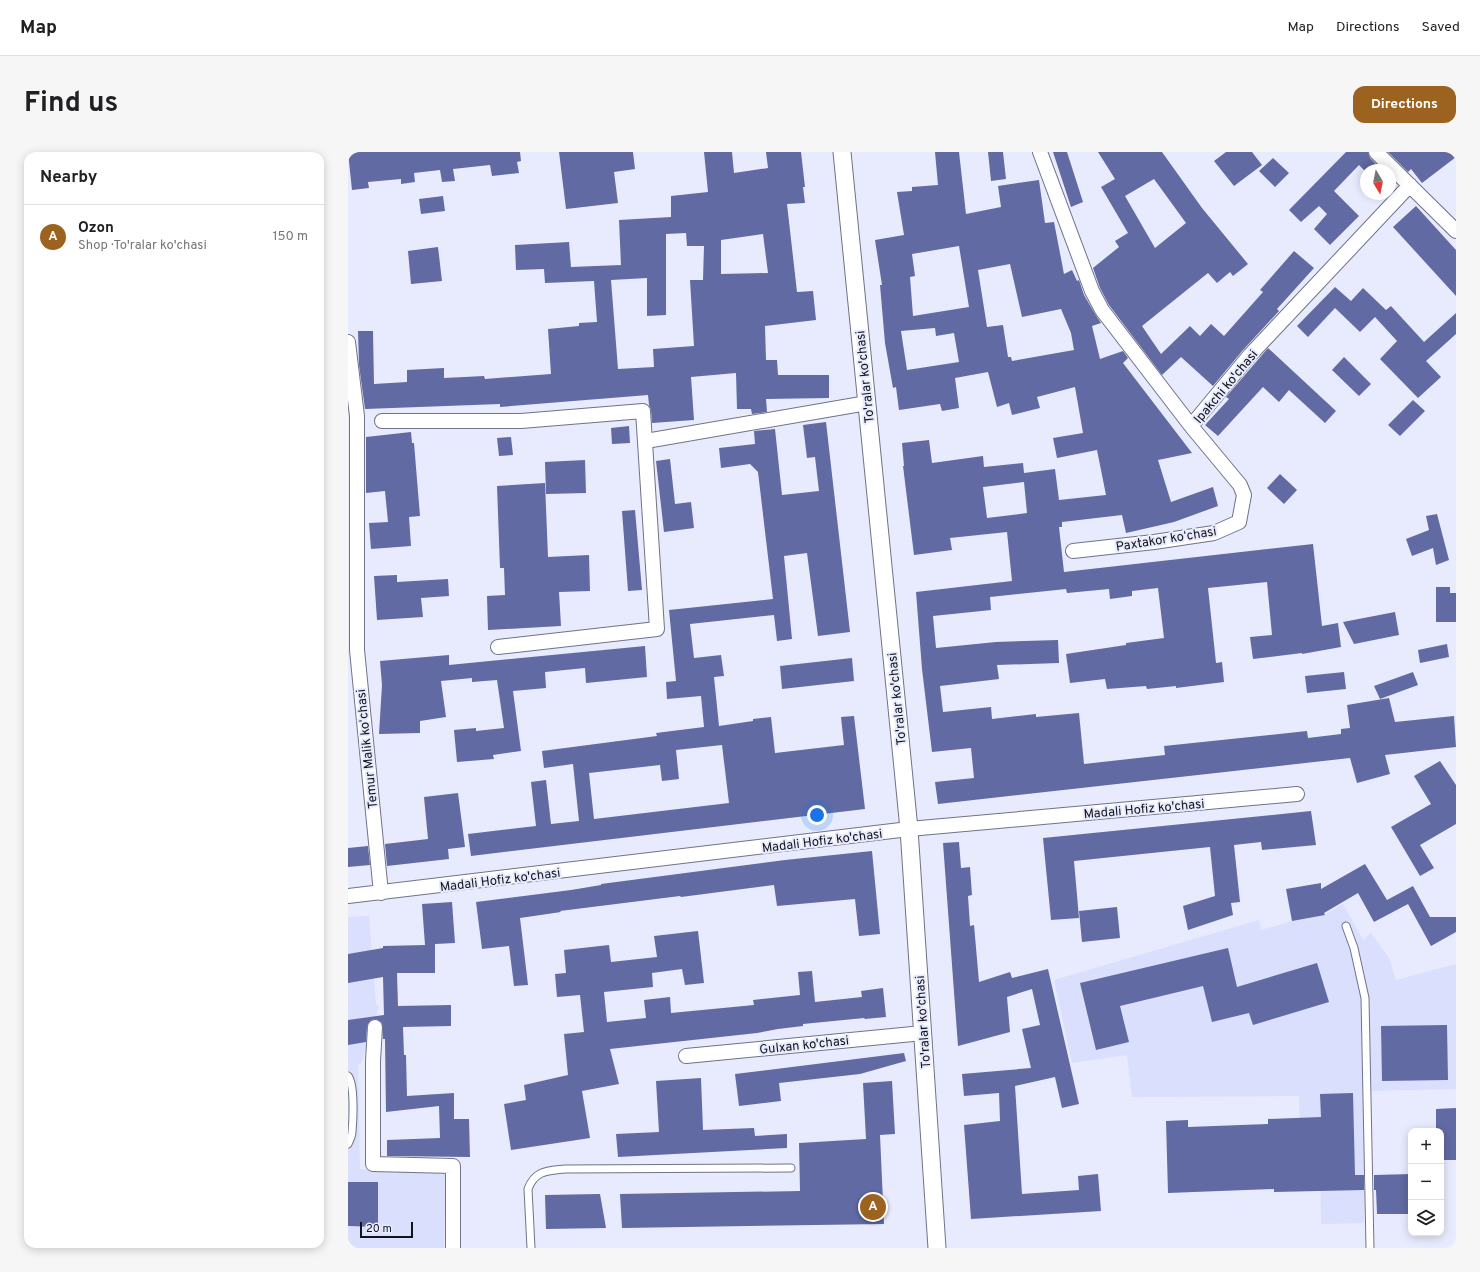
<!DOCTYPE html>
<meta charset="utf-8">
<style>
:root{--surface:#fff;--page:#f6f6f6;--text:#202124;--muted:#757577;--line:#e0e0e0;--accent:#9b631f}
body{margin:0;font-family:Overpass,sans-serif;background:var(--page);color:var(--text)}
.controls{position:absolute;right:12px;bottom:12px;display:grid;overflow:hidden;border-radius:8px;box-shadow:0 2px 10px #0003}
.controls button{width:36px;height:36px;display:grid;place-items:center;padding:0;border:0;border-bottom:1px solid var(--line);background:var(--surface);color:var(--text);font:20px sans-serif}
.compass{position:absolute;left:1012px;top:12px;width:36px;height:36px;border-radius:50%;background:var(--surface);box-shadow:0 2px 10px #0003;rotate:170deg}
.scale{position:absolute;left:12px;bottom:10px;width:53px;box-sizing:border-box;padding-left:4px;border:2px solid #12141c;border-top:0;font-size:11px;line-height:14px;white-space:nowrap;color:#12141c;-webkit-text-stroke:3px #e7ebfd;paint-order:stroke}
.you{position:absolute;left:469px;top:663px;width:14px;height:14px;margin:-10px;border:3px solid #fff;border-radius:50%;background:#1a73e8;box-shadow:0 0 0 6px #1a73e833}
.badge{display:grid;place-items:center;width:26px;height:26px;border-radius:50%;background:var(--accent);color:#fff;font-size:13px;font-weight:700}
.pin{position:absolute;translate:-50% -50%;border:2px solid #fff;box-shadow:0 1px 4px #0006}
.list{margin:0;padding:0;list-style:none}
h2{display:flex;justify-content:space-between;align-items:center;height:52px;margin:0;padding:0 16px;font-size:17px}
h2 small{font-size:13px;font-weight:400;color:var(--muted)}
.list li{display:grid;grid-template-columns:26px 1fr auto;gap:12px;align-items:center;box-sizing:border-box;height:64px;padding:0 16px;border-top:1px solid var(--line)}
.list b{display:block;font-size:15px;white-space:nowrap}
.list p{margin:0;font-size:13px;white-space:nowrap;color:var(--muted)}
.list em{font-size:13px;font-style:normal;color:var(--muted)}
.icon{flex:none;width:22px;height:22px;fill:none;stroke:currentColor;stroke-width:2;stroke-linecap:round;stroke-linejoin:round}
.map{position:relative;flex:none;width:1108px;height:1096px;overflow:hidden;border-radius:12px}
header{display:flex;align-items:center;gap:24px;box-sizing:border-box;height:56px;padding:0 20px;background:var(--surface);border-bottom:1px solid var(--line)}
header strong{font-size:19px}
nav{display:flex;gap:22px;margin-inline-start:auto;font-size:14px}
.intro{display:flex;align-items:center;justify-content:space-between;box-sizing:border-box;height:96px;padding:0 24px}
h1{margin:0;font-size:28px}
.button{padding:10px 18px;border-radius:12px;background:var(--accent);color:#fff;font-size:14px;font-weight:700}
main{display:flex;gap:24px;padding:0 24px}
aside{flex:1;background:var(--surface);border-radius:12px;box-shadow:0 2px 10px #0003}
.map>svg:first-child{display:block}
.built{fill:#d9dffd}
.building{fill:#616aa2;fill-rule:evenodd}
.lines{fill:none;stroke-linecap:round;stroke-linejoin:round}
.service-casing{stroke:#6f7387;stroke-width:9}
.minor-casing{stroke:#6f7387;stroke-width:16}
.tertiary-casing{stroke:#6f7387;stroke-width:19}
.service{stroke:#fff;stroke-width:7}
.minor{stroke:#fff;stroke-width:14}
.tertiary{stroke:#fff;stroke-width:17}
.labels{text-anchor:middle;stroke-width:4;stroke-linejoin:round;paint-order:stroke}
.street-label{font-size:13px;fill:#12141c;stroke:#e7ebfd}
</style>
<header>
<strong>Map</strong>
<nav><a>Map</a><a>Directions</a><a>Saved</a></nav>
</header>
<div class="intro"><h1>Find us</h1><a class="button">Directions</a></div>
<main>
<aside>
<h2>Nearby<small></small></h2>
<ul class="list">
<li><span class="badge">A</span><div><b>Ozon</b><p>Shop · To'ralar ko'chasi</p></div><em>150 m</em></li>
</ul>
</aside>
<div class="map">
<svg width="1108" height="1096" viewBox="0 0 1108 1096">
<rect width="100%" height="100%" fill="#e7ebfd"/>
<path class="built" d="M 995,752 L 1015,788 L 1023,781 L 1041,806 L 1048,828 L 1108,812 L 1108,937 L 1017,939 L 1016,1071 L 973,1072 L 972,975 L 952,975 L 951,944 L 784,945 L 779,903 L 724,911 L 706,828 L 911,768 L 913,778 L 944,769 L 977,763 Z
M 21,764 L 28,853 L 31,854 L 13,912 L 10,912 L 12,1017 L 98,1019 L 96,1096 L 0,1096 L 0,765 Z"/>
<path class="building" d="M 0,0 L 172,0 L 173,9 L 169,10 L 171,21 L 144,24 L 142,13 L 105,17 L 107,29 L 94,30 L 92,18 L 66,21 L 67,30 L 53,32 L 53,27 L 20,30 L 21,36 L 4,38 Z
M 211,0 L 285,0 L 287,17 L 266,20 L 270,51 L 218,57 Z
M 356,0 L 384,0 L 386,21 L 420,16 L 418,0 L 453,0 L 457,35 L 455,35 L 457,51 L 439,52 L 449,140 L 465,139 L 468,168 L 417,174 L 418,208 L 429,208 L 430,223 L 481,223 L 481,246 L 418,247 L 419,260 L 404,262 L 403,257 L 389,257 L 388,221 L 343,225 L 346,268 L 304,271 L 303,258 L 301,253 L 300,243 L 152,255 L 152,252 L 17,257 L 11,213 L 10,179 L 25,179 L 26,232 L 59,230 L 59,218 L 96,216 L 96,226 L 136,224 L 137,227 L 203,222 L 200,177 L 231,174 L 231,171 L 249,170 L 246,129 L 197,131 L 196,117 L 168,118 L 167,93 L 221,90 L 223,115 L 273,113 L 271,68 L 323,65 L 323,44 L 360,40 ZM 338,81 L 339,94 L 356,94 L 355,128 L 342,128 L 346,194 L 305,197 L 306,215 L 270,217 L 263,128 L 299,126 L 299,164 L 318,163 L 318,82 ZM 415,82 L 420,121 L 373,122 L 373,88 Z
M 587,0 L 611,0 L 618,62 L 653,55 L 650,34 L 691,28 L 697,71 L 706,70 L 716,122 L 724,118 L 729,129 L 731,128 L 736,143 L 747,162 L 753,171 L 744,174 L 752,207 L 775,199 L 780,206 L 775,211 L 844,301 L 810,308 L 823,350 L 865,335 L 870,354 L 826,370 L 778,381 L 774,363 L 714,370 L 714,375 L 711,375 L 716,420 L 965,392 L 974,474 L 990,471 L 993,495 L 954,502 L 954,501 L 905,507 L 902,485 L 924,483 L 919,430 L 860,436 L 868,511 L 874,510 L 876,530 L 828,536 L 828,534 L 799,537 L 798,534 L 759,537 L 757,527 L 722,531 L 718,502 L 778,493 L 778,491 L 816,486 L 810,436 L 784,439 L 784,444 L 762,447 L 761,437 L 719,441 L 718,437 L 642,445 L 643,458 L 585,464 L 588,496 L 648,490 L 710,488 L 711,511 L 649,513 L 651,527 L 592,534 L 595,560 L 643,555 L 644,567 L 688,562 L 688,565 L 731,561 L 736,612 L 817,603 L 816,594 L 959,579 L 960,586 L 993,582 L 993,577 L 1002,576 L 999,553 L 1041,546 L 1047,570 L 1106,564 L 1108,595 L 1037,603 L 1042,622 L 1009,631 L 1002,606 L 590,652 L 587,630 L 626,626 L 623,596 L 584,600 L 574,517 L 568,440 L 664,429 L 659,380 L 602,386 L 604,398 L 566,403 L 555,314 L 556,314 L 554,291 L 581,288 L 584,311 L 635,304 L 636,315 L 675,311 L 676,321 L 707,317 L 711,348 L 758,343 L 749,298 L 709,306 L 705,286 L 735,281 L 727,235 L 689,245 L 692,256 L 664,263 L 661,251 L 649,255 L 640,220 L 607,226 L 611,256 L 594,259 L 592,252 L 551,258 L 548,235 L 545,236 L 537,191 L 532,133 L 534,133 L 527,88 L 556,83 L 549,40 L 564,39 L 564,35 L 590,33 ZM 611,94 L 621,155 L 565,164 L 562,125 L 567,124 L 564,102 ZM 662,112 L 674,165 L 713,157 L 723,181 L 726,198 L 664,209 L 663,205 L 660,205 L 655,173 L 639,175 L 630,118 ZM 587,176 L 588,184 L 606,181 L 611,210 L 559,218 L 553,179 ZM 676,330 L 679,361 L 639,366 L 635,335 Z
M 640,0 L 655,0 L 658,27 L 643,29 Z
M 705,0 L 719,0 L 735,50 L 723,55 Z
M 750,0 L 814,0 L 854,56 L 900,112 L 885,124 L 882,120 L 869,131 L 860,121 L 794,174 L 813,202 L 842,174 L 852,184 L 863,172 L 876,184 L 915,140 L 912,138 L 946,99 L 966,116 L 929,157 L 931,159 L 895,198 L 865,234 L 833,205 L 814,223 L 761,153 L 752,136 L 745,116 L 771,95 L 767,89 L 780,81 L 753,35 L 767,27 ZM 806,27 L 838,71 L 807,96 L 777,44 Z
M 878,0 L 904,0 L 914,13 L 886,34 L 866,9 Z
M 998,0 L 1020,0 L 1022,6 L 1034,18 L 1018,18 L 1018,20 L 1011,13 L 986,39 L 1011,64 L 982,93 L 966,77 L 979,62 L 971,54 L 953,70 L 941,58 Z
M 1040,0 L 1108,0 L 1108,5 L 1074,31 L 1063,17 L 1060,20 Z
M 925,6 L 941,21 L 927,35 L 911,19 Z
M 95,44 L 97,59 L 73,62 L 71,47 Z
M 1068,54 L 1108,98 L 1108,144 L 1045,75 Z
M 90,95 L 94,129 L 63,132 L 60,99 Z
M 987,135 L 1003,149 L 1015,136 L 1038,158 L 1043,154 L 1076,190 L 1108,161 L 1108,182 L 1078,209 L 1093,225 L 1070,246 L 1032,207 L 1049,189 L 1027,165 L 1012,180 L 987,156 L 960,185 L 949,174 Z
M 920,196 L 988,259 L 977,271 L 941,238 L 931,250 L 915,235 L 870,284 L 857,273 L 881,247 L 878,245 Z
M 996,205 L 1023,232 L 1011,244 L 984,218 Z
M 1065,248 L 1077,259 L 1052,284 L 1040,273 Z
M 478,270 L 502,480 L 470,484 L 459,401 L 436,404 L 444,487 L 429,489 L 426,463 L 342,472 L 346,506 L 373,503 L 376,524 L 366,525 L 371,574 L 405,569 L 405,567 L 423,565 L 427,601 L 496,593 L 493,565 L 506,564 L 517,657 L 123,704 L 120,682 L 188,674 L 183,630 L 198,628 L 203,672 L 231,669 L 225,612 L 196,616 L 194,599 L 309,584 L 308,581 L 356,575 L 353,544 L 319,547 L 318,530 L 328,529 L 321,458 L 425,447 L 410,320 L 402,312 L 373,316 L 371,296 L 407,292 L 406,279 L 427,277 L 434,343 L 471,339 L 467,305 L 459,306 L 455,273 ZM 374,593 L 381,651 L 246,667 L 241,621 L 312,613 L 314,629 L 331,627 L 328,598 Z
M 281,274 L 282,291 L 264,292 L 263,276 Z
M 63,280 L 64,291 L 66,291 L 72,364 L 61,365 L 63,394 L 23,397 L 21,371 L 40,370 L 37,339 L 18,341 L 18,285 Z
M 163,285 L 165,303 L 151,304 L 149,286 Z
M 322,307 L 327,352 L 343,350 L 346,376 L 316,380 L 308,309 Z
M 237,308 L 238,341 L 198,342 L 197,310 Z
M 932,322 L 949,338 L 936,352 L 919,336 Z
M 197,331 L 200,405 L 241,403 L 242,439 L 211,440 L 213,474 L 140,478 L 139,444 L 157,443 L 156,416 L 152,416 L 149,334 Z
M 287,358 L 294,438 L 280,439 L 274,359 Z
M 1089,362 L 1101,408 L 1088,413 L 1085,396 L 1064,404 L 1058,387 L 1081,378 L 1078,364 Z
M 49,423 L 49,430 L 100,427 L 101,444 L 73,446 L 75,465 L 29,468 L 26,424 Z
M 1088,435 L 1102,435 L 1102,441 L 1108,441 L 1108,470 L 1088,470 Z
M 1047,460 L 1051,483 L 1006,492 L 995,470 Z
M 1099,492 L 1101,505 L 1072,511 L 1070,498 Z
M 297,494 L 299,525 L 238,531 L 237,516 L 197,520 L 198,536 L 165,539 L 173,599 L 145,603 L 146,607 L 109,610 L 106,578 L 128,576 L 128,579 L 156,576 L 149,528 L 124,530 L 124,526 L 93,529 L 98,565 L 72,569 L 72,581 L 31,582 L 34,533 L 32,509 L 101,503 L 101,513 Z
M 504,506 L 506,529 L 434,537 L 432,514 Z
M 996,520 L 998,537 L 959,541 L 957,524 Z
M 1065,520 L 1070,533 L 1032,547 L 1026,534 Z
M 1092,609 L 1108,633 L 1108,672 L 1072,693 L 1086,716 L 1072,724 L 1043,675 L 1083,652 L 1066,624 Z
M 110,641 L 117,695 L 100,697 L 101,707 L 39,714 L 37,692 L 80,687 L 76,645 Z
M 963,659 L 968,693 L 914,698 L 913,690 L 886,693 L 892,750 L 883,751 L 885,763 L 840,778 L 835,754 L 867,744 L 862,695 L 726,709 L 731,766 L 703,768 L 695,686 Z
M 611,690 L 613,716 L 622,715 L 624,743 L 620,744 L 622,774 L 626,773 L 631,830 L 662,820 L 664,826 L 700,817 L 731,952 L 714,956 L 707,925 L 667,934 L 674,1042 L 731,1038 L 730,1024 L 750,1022 L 753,1059 L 623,1067 L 616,973 L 652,969 L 651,941 L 616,944 L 614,922 L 683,916 L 674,877 L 692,873 L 684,837 L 659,845 L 662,880 L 610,894 L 595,691 Z
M 20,694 L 22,713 L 0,715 L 0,696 Z
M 524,699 L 532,782 L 511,784 L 507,747 L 429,754 L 426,733 L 333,745 L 332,744 L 212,759 L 213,760 L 172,766 L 180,833 L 166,834 L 161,794 L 134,797 L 128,750 L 223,738 L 253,733 L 253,732 L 437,708 Z
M 1017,712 L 1039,748 L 1065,734 L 1082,765 L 1108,765 L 1108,780 L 1083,794 L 1060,752 L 1026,770 L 1010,741 L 976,761 L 977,763 L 944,769 L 938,737 L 973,731 L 973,737 Z
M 104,750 L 107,791 L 87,792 L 87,821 L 49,821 L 50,854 L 103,853 L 103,874 L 55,875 L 56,903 L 58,903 L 59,944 L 106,941 L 106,967 L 121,967 L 122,1005 L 39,1004 L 39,988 L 92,986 L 91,954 L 38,960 L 37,887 L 35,887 L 34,871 L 28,867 L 23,868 L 19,874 L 18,890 L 0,893 L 0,868 L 36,863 L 35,825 L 0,831 L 0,802 L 35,796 L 35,794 L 77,793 L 74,752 Z
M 769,755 L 772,786 L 734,790 L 731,759 Z
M 350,779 L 356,831 L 337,833 L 334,817 L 304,821 L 305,835 L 256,840 L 259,870 L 298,866 L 296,848 L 322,845 L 323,861 L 406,853 L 405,848 L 452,843 L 450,820 L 464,819 L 467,850 L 514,845 L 513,839 L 535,836 L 538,865 L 517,867 L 516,866 L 455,872 L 455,874 L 430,877 L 409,881 L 262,897 L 271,932 L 234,939 L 242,986 L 163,998 L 156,952 L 178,948 L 176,933 L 220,923 L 216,882 L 236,880 L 232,843 L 209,845 L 207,822 L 218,821 L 216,798 L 261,793 L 263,810 L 309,805 L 306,784 Z
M 880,796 L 889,835 L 969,811 L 981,850 L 905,873 L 901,861 L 864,870 L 855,834 L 772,854 L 781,890 L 748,898 L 732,831 Z
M 1099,873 L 1100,928 L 1034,929 L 1033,874 Z
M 556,901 L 558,909 L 512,922 L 431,931 L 433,949 L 391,954 L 387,922 Z
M 353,926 L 355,978 L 406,976 L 407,984 L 439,982 L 439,996 L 270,1005 L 268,982 L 311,980 L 308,929 Z
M 544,929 L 547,982 L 532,983 L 536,1072 L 274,1076 L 272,1042 L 452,1039 L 451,991 L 518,987 L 515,931 Z
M 1005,941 L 1007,1023 L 1016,1023 L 1016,1038 L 926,1040 L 926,1037 L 820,1041 L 818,969 L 840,968 L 840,975 L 920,972 L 920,967 L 973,965 L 972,942 Z
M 1108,956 L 1108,1008 L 1093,1008 L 1093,979 L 1088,979 L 1088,957 Z
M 1063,1022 L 1063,1062 L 1029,1062 L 1028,1038 L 1026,1038 L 1026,1023 Z
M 0,1030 L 30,1030 L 30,1075 L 0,1074 Z
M 252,1042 L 258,1076 L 198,1077 L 197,1043 Z"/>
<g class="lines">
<defs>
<path id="service" d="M 998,774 L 1006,796 L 1017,846 L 1022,1096
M 0,924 C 7,932 5,969 4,980 C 4,984 2,988 0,992
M 183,1096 L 180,1037 C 187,1018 200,1019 217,1017 L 443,1016"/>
<path id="minor" d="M 692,0 L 744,139 L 754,158 L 843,274 L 902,203 L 1062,33
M 1028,0 L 1108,79
M 0,190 L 9,264 L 9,498 L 33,741
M 34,269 L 173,269 L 295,259 L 309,477 L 150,495
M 298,289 L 519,251
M 725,399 L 806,390 L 866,381 L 891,370 L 896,343 L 892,333 L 843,274
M 0,744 L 561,677 L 949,642
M 27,875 L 25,909 L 25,1012 L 105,1014 L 105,1096
M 338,904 L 575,881"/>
<path id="tertiary" d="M 494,0 L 561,677 L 589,1096"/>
</defs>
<use href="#service" class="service-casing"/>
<use href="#minor" class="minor-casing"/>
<use href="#tertiary" class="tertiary-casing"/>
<use href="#service" class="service"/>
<use href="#minor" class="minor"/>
<use href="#tertiary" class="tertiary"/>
</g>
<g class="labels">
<g class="street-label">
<text transform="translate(516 225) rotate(-96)" y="5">To'ralar ko'chasi</text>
<text transform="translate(877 234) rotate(-50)" y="5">Ipakchi ko'chasi</text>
<text transform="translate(818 386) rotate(-9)" y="5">Paxtakor koʻchasi</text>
<text transform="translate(548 547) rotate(-96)" y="5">To'ralar ko'chasi</text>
<text transform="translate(18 597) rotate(-96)" y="5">Temur Malik koʻchasi</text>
<text transform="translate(796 656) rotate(-5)" y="5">Madali Hofiz ko'chasi</text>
<text transform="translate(474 688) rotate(-7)" y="5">Madali Hofiz ko'chasi</text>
<text transform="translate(152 727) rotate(-7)" y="5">Madali Hofiz ko'chasi</text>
<text transform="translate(574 870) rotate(-94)" y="5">To'ralar ko'chasi</text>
<text transform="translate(456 892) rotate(-6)" y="5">Gulxan ko'chasi</text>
</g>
</g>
</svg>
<div class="controls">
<button>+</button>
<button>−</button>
<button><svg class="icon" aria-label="layers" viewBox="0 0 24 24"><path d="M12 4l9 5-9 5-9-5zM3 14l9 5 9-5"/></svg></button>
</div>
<svg class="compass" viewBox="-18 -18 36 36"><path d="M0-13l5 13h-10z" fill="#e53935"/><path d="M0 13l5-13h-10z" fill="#757577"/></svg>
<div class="scale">20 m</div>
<div class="you"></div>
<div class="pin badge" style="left:525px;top:1055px">A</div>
</div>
</main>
